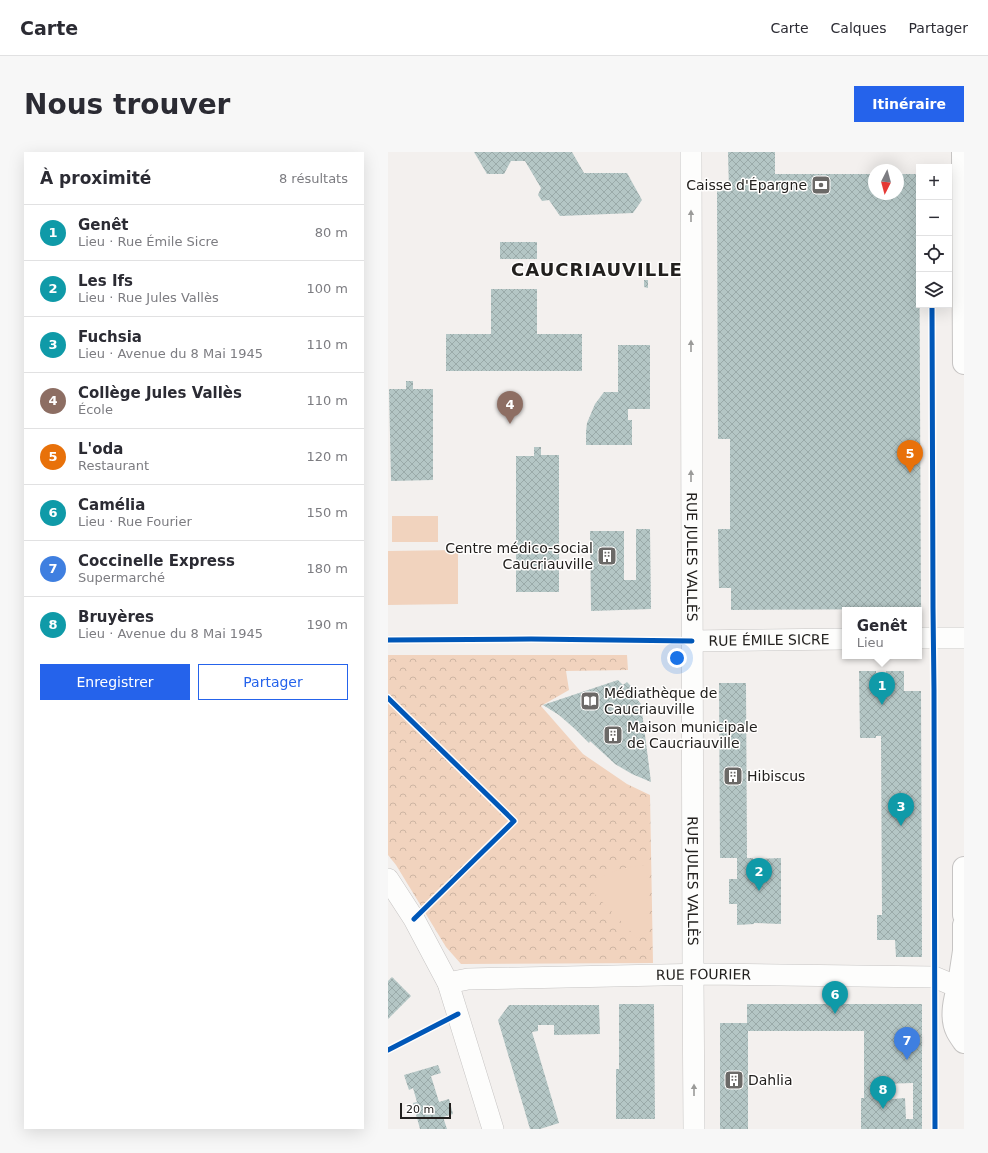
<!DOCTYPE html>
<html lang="fr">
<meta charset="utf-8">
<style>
:root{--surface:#fff;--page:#f7f7f7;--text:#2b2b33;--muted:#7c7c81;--line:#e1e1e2;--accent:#2563eb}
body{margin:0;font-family:"DejaVu Sans",sans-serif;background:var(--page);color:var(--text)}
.controls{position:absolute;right:12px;top:12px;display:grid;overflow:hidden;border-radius:0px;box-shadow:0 4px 16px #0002}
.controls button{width:36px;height:36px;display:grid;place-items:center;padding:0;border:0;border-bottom:1px solid var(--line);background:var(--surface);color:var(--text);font:20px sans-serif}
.compass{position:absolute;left:480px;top:12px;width:36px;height:36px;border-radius:50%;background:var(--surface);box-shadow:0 4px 16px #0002;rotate:186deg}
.scale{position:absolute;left:12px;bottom:10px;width:51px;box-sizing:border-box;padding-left:4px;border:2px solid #22201e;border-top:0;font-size:11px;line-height:14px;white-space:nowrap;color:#22201e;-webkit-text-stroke:3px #fffefd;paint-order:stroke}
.you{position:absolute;left:289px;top:506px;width:14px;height:14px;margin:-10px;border:3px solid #fff;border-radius:50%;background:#1a73e8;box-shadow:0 0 0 6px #1a73e833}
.badge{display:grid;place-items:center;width:26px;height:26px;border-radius:50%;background:var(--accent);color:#fff;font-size:13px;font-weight:700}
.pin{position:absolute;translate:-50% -33px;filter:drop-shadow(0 1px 2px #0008)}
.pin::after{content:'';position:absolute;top:21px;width:14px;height:12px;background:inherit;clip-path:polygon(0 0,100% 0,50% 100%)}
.popup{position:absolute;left:454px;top:455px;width:80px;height:52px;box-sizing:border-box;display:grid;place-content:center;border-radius:0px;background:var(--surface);filter:drop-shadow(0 1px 3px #0005);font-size:13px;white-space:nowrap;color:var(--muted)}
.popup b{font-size:15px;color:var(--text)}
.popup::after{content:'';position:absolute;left:50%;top:100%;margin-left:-8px;border:8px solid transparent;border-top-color:var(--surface)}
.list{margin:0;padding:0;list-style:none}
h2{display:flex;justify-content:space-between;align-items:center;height:52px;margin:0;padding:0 16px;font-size:17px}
h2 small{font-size:13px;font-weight:400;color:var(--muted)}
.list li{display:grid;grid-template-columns:26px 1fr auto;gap:12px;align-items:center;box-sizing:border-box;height:56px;padding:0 16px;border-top:1px solid var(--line)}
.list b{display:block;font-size:15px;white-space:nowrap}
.list p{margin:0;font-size:13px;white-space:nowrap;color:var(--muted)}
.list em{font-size:13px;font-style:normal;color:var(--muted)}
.actions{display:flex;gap:8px;padding:12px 16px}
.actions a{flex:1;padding:9px 0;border:1px solid var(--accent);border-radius:0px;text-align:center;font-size:14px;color:var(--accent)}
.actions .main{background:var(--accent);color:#fff}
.icon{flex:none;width:22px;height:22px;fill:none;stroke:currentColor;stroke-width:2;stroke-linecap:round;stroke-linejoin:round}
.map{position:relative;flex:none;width:576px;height:977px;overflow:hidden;border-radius:0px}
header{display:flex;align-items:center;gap:24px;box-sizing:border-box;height:56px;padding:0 20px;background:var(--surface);border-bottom:1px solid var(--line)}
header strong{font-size:19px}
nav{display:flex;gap:22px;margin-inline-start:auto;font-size:14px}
.intro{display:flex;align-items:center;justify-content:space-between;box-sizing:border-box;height:96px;padding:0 24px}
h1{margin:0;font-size:28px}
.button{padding:10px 18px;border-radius:0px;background:var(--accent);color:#fff;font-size:14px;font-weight:700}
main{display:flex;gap:24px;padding:0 24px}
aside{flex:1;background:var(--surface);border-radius:0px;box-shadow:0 4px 16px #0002}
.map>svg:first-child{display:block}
.park{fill:url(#park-crowns)}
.garden{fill:#f1d3be}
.building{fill:url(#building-cross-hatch);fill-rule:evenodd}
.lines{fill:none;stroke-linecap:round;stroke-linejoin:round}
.street-casing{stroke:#c6c4c3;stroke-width:22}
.secondary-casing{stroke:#c6c4c3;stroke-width:24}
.street{stroke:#fdfdfc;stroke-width:21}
.secondary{stroke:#fdfdfc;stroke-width:22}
.cycleway-casing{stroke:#fffefd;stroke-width:8}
.cycleway{stroke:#0057b8;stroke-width:5}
.oneway{fill:#9a9a98}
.labels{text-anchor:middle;stroke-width:3;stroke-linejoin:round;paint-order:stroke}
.poi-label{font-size:14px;fill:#22201e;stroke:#fffefd;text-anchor:start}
.street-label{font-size:14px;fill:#22201e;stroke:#fffefd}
.district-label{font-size:18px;font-weight:bold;letter-spacing:1px;fill:#22201e;stroke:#fffefd}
</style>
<header>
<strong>Carte</strong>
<nav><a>Carte</a><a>Calques</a><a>Partager</a></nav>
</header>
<div class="intro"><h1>Nous trouver</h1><a class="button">Itinéraire</a></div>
<main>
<aside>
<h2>À proximité<small>8 résultats</small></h2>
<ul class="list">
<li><span class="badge" style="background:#0f9aa8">1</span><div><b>Genêt</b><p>Lieu · Rue Émile Sicre</p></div><em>80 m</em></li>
<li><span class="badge" style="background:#0f9aa8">2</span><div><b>Les Ifs</b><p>Lieu · Rue Jules Vallès</p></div><em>100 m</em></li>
<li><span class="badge" style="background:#0f9aa8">3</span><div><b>Fuchsia</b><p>Lieu · Avenue du 8 Mai 1945</p></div><em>110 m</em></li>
<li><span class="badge" style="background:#8d6e63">4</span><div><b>Collège Jules Vallès</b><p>École</p></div><em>110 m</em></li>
<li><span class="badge" style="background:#e8710a">5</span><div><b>L'oda</b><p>Restaurant</p></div><em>120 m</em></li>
<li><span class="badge" style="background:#0f9aa8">6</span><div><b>Camélia</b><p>Lieu · Rue Fourier</p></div><em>150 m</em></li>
<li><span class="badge" style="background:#3f7fe0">7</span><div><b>Coccinelle Express</b><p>Supermarché</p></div><em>180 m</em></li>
<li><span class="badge" style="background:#0f9aa8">8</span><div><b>Bruyères</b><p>Lieu · Avenue du 8 Mai 1945</p></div><em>190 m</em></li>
</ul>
<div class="actions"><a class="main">Enregistrer</a><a>Partager</a></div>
</aside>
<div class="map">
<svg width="576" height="977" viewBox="0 0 576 977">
<defs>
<pattern id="park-crowns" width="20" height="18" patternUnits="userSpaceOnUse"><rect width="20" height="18" fill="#f1d3be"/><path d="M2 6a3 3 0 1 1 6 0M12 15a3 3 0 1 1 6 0" fill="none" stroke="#ceb5a3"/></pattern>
<pattern id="building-cross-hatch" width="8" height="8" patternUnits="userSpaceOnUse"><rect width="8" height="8" fill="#b4c6c5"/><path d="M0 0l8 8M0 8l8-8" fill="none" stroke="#9aaaa9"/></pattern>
</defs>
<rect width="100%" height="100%" fill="#f3f0ee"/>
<path class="park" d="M 0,503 L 239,503 L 240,518 L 178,519 L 181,538 L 153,554 L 195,602 L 239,632 L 262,643 L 265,811 L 73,812 L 58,795 L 8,713 L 0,703 Z"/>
<path class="garden" d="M 4,364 L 50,364 L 50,390 L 4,390 Z
M 70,398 L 70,452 L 0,453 L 0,399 Z
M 259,713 L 259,777 L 250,787 L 199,734 C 217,721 236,714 259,713 Z"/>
<path class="building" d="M 86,0 L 184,0 L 196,21 L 239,21 L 254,48 L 245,61 L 172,64 L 161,48 L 154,49 L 150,43 L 153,36 L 137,9 L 123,9 L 116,22 L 99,22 Z
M 340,0 L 387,0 L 387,22 L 486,22 L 486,42 L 510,42 L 510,22 L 531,22 L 533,457 L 343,458 L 343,436 L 331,436 L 330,377 L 342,377 L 342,287 L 330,287 L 329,39 L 341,38 Z
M 112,90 L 149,90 L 149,107 L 112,107 Z
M 256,128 L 260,128 L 260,136 L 256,135 Z
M 103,137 L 149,137 L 149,182 L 194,182 L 194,219 L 58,219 L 58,182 L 103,182 Z
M 230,193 L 262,193 L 262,257 L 240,257 L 240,268 L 244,268 L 244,293 L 198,293 L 198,280 L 199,271 L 207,252 L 216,240 L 230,240 Z
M 18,229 L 25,229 L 25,237 L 45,237 L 45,328 L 3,329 L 1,237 L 18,237 Z
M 146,295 L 153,295 L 153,303 L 171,303 L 171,440 L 128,440 L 128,304 L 146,304 Z
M 248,377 L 262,377 L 263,457 L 203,459 L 202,379 L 236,379 L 236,428 L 248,428 Z
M 471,519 L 488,519 L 488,521 L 498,521 L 498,519 L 516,519 L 516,539 L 533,539 L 534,805 L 508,805 L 507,788 L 489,788 L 489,763 L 494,763 L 493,584 L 488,584 L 488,586 L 472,586 Z
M 230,528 L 235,533 L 239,530 L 251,543 L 248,546 L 253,552 L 263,630 L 244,622 L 227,612 L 202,589 L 201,591 L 187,577 L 171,563 L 155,553 Z
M 331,531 L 358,531 L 359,706 L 365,706 L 365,707 L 393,706 L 393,772 L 366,771 L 366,772 L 349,773 L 349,752 L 341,752 L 341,727 L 349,727 L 349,706 L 332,706 Z
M 4,825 L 23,844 L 0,867 L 0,829 Z
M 231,852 L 266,852 L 267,967 L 228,967 L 228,917 L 231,917 Z
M 359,852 L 534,852 L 534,977 L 473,977 L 473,946 L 476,946 L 476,879 L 360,879 L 360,977 L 332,977 L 332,871 L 359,871 ZM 525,931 L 525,967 L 518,967 L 517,946 L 493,948 L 493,932 Z
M 121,853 L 211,853 L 212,882 L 166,883 L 166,873 L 150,873 L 150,879 L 144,880 L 171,971 L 152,977 L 142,977 L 110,868 Z
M 50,913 L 53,921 L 43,924 L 51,950 L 61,947 L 65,962 L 55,965 L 59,977 L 32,977 L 25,951 L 29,950 L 25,936 L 21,938 L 16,923 Z"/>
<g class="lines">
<defs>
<g id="street">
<path id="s1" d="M 303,0 L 305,822 L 306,977"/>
<path d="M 531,486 L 576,486"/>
<path id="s2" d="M 304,489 L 457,487"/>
<path d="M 0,727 L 26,767 L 60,831 L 105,977"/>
<path id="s3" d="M 60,831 L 80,827 L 320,822 L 546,825 L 570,835"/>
</g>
<path id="secondary" d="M 575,0 L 576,211
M 576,716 L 576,763
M 576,829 L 571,832 C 567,846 562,865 569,879 C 571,883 574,887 576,890
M 571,832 L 576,799 L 576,773"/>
</defs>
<use href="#street" class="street-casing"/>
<use href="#secondary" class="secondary-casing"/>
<use href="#street" class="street"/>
<use href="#secondary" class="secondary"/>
<defs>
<path id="cycleway" d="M 544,153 L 545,455 L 546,538 L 547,977
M 0,488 L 143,487 L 304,489
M 0,546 L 126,669 L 26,767
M 0,898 L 70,862"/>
</defs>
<use href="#cycleway" class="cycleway-casing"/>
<use href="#cycleway" class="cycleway"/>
</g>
<defs><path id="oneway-solid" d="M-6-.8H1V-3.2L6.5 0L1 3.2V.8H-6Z"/></defs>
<g class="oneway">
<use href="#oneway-solid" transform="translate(303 64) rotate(-90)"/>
<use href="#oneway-solid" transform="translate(303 194) rotate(-90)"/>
<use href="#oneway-solid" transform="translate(303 324) rotate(-90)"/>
<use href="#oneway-solid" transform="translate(306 938) rotate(-90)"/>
</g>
<defs>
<symbol id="bank-square" viewBox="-11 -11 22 22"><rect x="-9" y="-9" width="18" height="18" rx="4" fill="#6b6967" stroke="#fffefd"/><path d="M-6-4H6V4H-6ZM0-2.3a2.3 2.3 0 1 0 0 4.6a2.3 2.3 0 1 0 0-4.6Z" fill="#fff"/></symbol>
<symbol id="building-square" viewBox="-11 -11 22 22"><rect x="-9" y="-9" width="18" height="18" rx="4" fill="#6b6967" stroke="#fffefd"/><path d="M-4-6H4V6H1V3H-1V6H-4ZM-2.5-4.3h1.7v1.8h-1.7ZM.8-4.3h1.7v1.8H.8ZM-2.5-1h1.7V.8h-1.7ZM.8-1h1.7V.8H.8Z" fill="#fff"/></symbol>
<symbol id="library-square" viewBox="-11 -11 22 22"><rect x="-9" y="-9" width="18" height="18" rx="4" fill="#6b6967" stroke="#fffefd"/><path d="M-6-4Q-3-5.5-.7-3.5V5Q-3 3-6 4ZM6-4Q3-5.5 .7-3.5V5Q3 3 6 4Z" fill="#fff"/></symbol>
</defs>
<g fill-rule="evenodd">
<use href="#bank-square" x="422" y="22" width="22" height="22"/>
<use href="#building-square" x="208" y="393" width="22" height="22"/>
<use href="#library-square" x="191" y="538" width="22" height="22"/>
<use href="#building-square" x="214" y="572" width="22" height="22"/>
<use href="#building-square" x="334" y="613" width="22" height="22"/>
<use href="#building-square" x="335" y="917" width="22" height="22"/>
</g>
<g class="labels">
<g class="poi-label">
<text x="419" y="38" text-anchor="end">Caisse d'Épargne</text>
<text x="205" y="401" text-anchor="end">Centre médico-social<tspan x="205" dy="16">Caucriauville</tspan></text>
<text x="216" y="546">Médiathèque de<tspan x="216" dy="16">Caucriauville</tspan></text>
<text x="239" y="580">Maison municipale<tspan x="239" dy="16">de Caucriauville</tspan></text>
<text x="359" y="629">Hibiscus</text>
<text x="360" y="933">Dahlia</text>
</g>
<g class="street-label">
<text dy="5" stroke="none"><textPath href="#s1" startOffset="405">RUE JULES VALLÈS</textPath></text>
<text dy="5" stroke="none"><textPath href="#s2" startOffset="77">RUE ÉMILE SICRE</textPath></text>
<text dy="5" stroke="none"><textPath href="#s1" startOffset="729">RUE JULES VALLÈS</textPath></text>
<text dy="5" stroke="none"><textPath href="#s3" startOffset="256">RUE FOURIER</textPath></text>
</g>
<g class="district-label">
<text x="209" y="124">CAUCRIAUVILLE</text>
</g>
</g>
</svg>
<div class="controls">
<button>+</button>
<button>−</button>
<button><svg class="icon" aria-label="locate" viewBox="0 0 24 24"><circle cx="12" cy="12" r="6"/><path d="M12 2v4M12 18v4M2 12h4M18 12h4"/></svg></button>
<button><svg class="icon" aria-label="layers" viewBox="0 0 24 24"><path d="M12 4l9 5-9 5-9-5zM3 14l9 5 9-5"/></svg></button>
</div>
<svg class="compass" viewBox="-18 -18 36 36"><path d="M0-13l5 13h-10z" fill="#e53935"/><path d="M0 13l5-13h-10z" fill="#7c7c81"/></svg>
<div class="scale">20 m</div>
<div class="you"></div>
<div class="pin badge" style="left:494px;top:553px;background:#0f9aa8">1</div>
<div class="popup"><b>Genêt</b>Lieu</div>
<div class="pin badge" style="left:371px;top:739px;background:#0f9aa8">2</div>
<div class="pin badge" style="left:513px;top:674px;background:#0f9aa8">3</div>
<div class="pin badge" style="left:122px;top:272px;background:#8d6e63">4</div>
<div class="pin badge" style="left:522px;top:321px;background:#e8710a">5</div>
<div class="pin badge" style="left:447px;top:862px;background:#0f9aa8">6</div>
<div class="pin badge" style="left:519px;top:908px;background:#3f7fe0">7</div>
<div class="pin badge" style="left:495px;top:957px;background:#0f9aa8">8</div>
</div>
</main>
